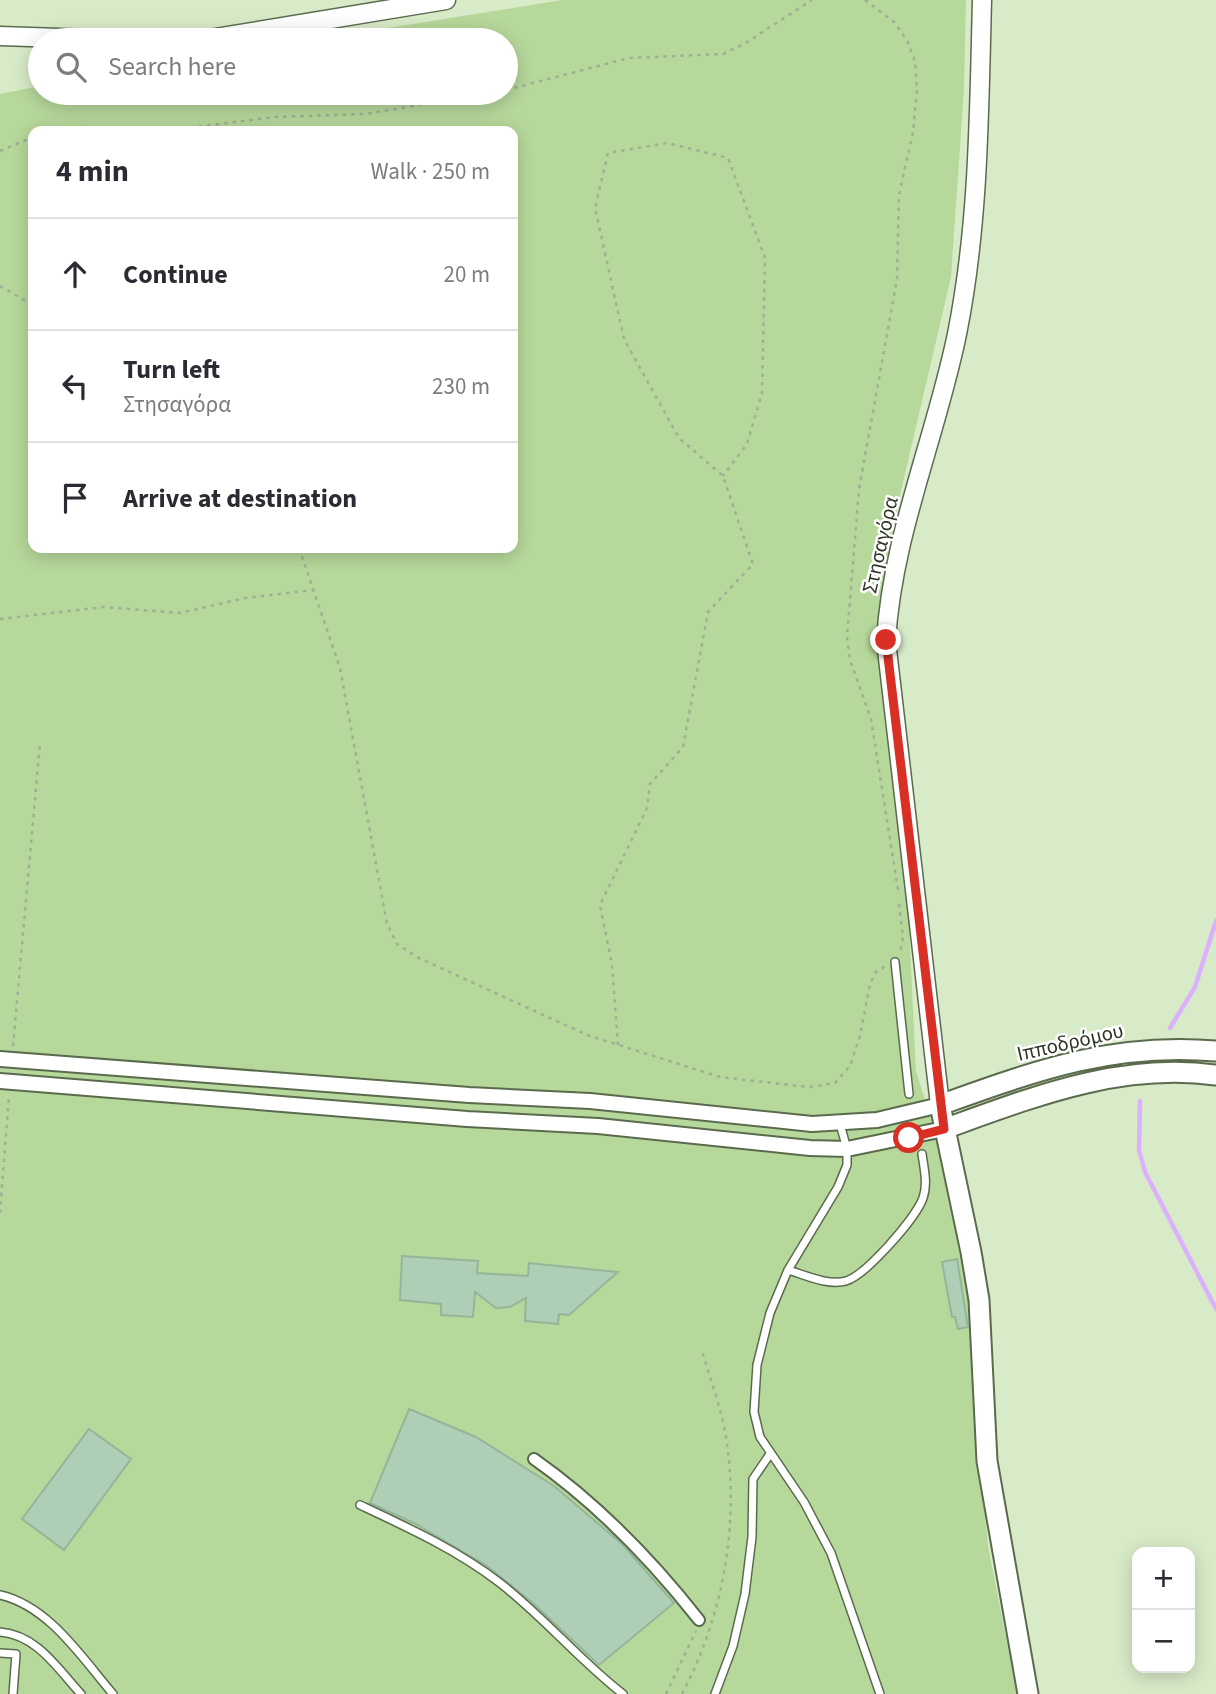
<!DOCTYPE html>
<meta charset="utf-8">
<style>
:root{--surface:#fff;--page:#f2f2f3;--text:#2b2b33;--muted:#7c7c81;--line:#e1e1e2}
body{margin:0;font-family:"Source Sans 3",sans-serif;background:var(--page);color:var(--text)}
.controls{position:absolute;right:21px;bottom:21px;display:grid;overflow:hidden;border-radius:14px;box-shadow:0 4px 18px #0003}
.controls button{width:63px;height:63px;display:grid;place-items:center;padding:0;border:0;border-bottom:2px solid var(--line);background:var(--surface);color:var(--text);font:35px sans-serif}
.stop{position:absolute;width:21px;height:21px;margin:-16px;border:5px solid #d93025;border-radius:50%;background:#fff}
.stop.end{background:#d93025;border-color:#fff;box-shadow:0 2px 7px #0008}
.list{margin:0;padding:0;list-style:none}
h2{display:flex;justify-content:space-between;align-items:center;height:91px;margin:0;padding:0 28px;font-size:30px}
h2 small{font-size:23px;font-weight:400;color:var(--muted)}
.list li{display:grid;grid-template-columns:46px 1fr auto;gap:21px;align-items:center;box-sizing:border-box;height:112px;padding:0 28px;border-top:2px solid var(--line)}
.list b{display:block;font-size:26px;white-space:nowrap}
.list p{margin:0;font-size:23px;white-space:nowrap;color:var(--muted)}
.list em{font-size:23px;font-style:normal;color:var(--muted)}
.icon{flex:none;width:38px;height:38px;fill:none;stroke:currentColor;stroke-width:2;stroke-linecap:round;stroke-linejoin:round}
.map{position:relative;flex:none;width:1216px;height:1694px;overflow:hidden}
.search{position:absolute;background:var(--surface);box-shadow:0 4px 18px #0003;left:28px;top:28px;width:490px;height:77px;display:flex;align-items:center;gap:18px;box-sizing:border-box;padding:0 24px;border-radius:38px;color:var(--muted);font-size:26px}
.panel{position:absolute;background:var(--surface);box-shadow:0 4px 18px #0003;left:28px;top:126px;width:490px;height:427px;border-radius:14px}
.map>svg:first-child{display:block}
.green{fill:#b7d89b;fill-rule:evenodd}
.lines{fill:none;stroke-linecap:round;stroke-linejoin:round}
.stream{stroke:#ddb0fb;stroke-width:4.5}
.building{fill:#aecfb5;stroke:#95b59b;stroke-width:2}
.service-casing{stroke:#5a6b4d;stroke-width:10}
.pedestrian-casing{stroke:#5a6b4d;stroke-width:14}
.minor-casing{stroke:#5a6b4d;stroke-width:18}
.tertiary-casing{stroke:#5a6b4d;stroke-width:21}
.secondary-casing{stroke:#5a6b4d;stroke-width:23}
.path{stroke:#a0af93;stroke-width:2.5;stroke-dasharray:3.5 5;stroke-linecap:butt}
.service{stroke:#fff;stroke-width:7}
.pedestrian{stroke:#fff;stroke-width:10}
.minor{stroke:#fff;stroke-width:14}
.tertiary{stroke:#fff;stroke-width:18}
.secondary{stroke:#fff;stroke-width:19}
.route{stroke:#d93025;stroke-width:9}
.labels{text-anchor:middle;stroke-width:5;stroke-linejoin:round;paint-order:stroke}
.street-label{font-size:21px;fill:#2e3528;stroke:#fff}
</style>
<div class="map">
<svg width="1216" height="1694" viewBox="0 0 1216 1694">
<rect width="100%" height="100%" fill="#d8ebc8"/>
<path class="green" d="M 563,0 L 966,0 L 964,89 L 951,277 L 897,508 L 882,585 L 878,633 L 908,904 L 916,1071 L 949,1177 L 972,1294 L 976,1425 L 988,1546 L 1017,1694 L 0,1694 L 0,94 L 40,86 L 40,93 L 506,93 L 506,40 L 312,40 ZM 33,131 L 513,131 L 513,548 L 33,548 Z"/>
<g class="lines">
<path class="stream" d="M 1170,1028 L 1195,987 L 1216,921
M 1140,1101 L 1139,1150 L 1145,1172 L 1216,1309"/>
</g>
<path class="building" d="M 402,1256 L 478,1261 L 477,1273 L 528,1276 L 529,1263 L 618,1272 L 569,1315 L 559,1314 L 558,1324 L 525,1321 L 526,1298 L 510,1307 L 496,1308 L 475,1292 L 473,1317 L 441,1315 L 441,1304 L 400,1300 Z
M 957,1259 L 968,1327 L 958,1329 L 955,1317 L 952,1317 L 942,1262 Z
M 409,1409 L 476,1437 L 554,1486 L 622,1544 L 674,1603 L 599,1665 L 533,1603 L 487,1566 L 416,1524 L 370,1503 Z
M 89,1429 L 131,1459 L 64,1550 L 22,1519 Z"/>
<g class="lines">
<defs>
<path id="service" d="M 895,962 L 909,1094
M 840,1124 L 847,1149 L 847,1165 L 838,1187 L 788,1270 L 770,1313 L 757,1365 L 754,1412 L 760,1437 L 804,1502 L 831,1553 L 880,1694
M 788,1270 C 805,1275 828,1286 846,1281 C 866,1275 916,1218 923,1198 C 928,1184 924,1168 922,1154
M 360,1505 C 409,1528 457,1550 500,1583 C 544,1617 579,1660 623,1694
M 0,1595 C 49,1606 82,1658 113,1694
M 0,1632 C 37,1635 57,1668 81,1694
M 0,1653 L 16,1654 L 13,1694
M 715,1694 L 733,1646 L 745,1594 L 752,1537 L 753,1479 L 770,1454"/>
<path id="pedestrian" d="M 534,1459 C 598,1504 651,1559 699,1620"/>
<path id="minor" d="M 0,1059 L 469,1095 L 590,1101 L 812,1124 L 877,1120 L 940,1105
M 0,1081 L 467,1119 L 598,1126 L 810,1148 L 847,1149 L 944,1129"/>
<path id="tertiary" d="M 0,36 L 120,40
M 203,40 L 446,0
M 940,1105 L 886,641 C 892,536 936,437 957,334 C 979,224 979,113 982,0"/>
<path id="secondary" d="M 944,1129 C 1033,1097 1120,1062 1216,1075
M 1028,1694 L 987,1461 L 979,1300 L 971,1252 L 940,1105 C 1035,1071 1112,1042 1216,1051"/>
</defs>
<use href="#service" class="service-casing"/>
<use href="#pedestrian" class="pedestrian-casing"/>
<use href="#minor" class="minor-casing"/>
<use href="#tertiary" class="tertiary-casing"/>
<use href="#secondary" class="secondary-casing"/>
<path class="path" d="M 865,0 L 894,22 L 907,40 L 915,61 L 917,90 L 913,132 L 899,195 L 897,279 L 859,489 L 847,637 L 850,660 L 871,719 L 898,890
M 506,90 L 629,58 L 723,54 L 744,44 L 812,0
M 55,131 L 80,127 L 164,131 L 275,117 L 365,114 L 492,93
M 0,151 L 33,137
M 0,286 L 33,305
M 299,548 L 340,668 L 387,924 L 397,944 L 419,958 L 587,1035 L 720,1077 L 809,1087 L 835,1083 L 850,1066 L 860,1036 L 870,984 L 876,972 L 886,966
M 0,619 L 104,607 L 180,613 L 245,598 L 313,590
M 899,904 L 903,937 L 900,953
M 618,1045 L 612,965 L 600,905 L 647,808 L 650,784 L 683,747 L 708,612 L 753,564 L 723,476 L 679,438 L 624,339 L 595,208 L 608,153 L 667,143 L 728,158 L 765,258 L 762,393 L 747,444 L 723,476
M 13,1046 L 40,743
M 0,1213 L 9,1095
M 666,1694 L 696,1631
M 682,1694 C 722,1618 739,1530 727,1444 C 723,1413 711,1381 702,1351"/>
<use href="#service" class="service"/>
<use href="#pedestrian" class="pedestrian"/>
<use href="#minor" class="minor"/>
<use href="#tertiary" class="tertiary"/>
<use href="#secondary" class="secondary"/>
</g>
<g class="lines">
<path class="route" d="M 886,640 L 944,1129 L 909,1138"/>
</g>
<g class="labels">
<g class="street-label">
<text transform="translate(880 545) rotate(-77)" y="7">Στησαγόρα</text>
<text transform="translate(1070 1042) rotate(-13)" y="7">Ιπποδρόμου</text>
</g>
</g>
</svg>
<div class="controls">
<button>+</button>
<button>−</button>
</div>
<div class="stop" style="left:909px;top:1138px"></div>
<div class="stop end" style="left:886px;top:640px"></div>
<div class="search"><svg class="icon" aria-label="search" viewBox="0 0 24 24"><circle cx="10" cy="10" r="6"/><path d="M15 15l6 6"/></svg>Search here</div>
<section class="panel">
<h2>4 min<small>Walk · 250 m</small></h2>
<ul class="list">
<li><svg class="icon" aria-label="ahead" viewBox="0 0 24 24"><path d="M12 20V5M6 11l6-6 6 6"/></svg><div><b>Continue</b></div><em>20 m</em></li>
<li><svg class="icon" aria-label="left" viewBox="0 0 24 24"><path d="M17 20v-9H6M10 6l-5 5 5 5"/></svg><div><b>Turn left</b><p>Στησαγόρα</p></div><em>230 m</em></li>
<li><svg class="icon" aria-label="arrive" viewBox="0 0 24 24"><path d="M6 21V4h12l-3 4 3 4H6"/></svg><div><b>Arrive at destination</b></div></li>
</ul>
</section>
</div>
